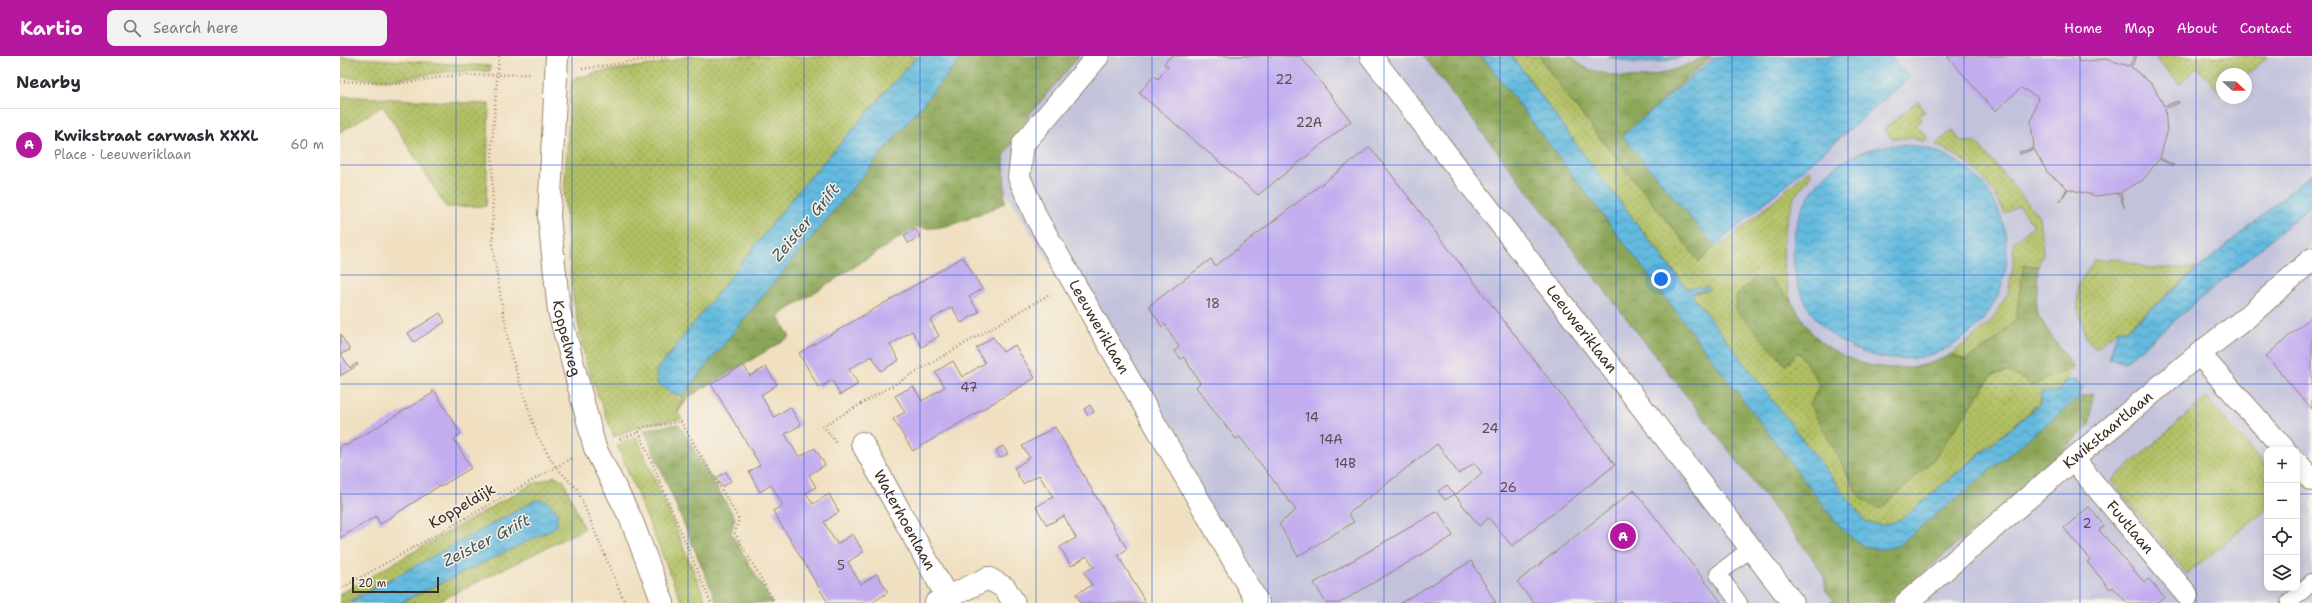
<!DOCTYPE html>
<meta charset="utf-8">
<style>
:root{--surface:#fff;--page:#f2f2f3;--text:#2b2b33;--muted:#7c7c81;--line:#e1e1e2;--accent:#b5179e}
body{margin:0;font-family:"Shantell Sans",sans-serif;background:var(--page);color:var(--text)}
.controls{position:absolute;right:12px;bottom:12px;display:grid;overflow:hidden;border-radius:8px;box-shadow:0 2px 10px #0003}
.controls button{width:36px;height:36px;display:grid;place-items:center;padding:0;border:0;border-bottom:1px solid var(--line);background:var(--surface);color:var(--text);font:20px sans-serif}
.compass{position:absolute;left:1876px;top:12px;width:36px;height:36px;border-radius:50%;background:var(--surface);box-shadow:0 2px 10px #0003;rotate:112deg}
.scale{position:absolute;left:12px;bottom:10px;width:87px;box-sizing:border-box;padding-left:4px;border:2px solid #3b2a1e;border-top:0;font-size:11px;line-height:14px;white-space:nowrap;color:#3b2a1e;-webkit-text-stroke:3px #f7f3e8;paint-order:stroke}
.you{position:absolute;left:1321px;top:223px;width:14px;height:14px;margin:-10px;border:3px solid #fff;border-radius:50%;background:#1a73e8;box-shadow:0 0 0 6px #1a73e833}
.badge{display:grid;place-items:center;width:26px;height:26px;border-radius:50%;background:var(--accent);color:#fff;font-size:13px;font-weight:700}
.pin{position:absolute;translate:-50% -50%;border:2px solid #fff;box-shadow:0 1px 4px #0006}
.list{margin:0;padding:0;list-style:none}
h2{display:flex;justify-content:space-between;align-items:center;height:52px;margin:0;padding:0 16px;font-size:17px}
h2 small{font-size:13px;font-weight:400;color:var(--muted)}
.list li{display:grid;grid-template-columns:26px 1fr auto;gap:12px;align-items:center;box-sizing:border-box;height:72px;padding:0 16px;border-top:1px solid var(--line)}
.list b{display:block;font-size:15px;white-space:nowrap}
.list p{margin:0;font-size:13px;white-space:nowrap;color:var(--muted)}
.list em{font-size:13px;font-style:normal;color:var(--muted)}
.icon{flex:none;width:22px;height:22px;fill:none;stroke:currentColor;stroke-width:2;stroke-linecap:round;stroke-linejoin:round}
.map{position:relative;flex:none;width:1972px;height:547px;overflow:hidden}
header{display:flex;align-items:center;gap:24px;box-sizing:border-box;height:56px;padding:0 20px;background:var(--accent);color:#fff}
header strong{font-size:19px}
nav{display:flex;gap:22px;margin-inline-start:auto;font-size:14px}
.search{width:280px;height:36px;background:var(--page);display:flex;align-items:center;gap:10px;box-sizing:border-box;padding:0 14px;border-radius:8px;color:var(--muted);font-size:15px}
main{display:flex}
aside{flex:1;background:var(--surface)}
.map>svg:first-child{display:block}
.industrial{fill:#c2c2dc;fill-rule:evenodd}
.green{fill:url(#green-dots);stroke:#767440}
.forest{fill:url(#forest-crowns);stroke:#64683b}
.water{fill:url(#water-waves);stroke:#4f727e}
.building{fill:#c2aeef}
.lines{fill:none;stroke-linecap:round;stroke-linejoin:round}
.lane-casing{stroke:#968570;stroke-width:18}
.street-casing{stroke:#968570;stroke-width:24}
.path{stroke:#968570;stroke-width:2.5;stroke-dasharray:1 3;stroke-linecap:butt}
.lane{stroke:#fff;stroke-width:16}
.street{stroke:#fff;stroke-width:22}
.grid{fill:none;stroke:#1d4ed8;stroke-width:1;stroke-opacity:0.55}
.labels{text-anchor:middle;stroke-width:3;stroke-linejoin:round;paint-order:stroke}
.number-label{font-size:13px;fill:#5d4b52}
.street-label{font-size:15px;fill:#3b2a1e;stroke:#f7f3e8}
.water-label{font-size:16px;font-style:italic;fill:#475558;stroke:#f7f3e8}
</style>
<header>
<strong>Kartio</strong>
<div class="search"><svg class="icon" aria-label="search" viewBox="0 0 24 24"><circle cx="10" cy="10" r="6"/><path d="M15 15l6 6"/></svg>Search here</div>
<nav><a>Home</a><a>Map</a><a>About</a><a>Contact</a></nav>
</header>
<main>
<aside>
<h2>Nearby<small></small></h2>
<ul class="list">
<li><span class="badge">A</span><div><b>Kwikstraat carwash XXXL</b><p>Place · Leeuweriklaan</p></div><em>60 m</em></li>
</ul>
</aside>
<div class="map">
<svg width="1972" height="547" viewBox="0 0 1972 547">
<defs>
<pattern id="green-dots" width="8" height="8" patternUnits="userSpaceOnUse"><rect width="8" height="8" fill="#b0bf62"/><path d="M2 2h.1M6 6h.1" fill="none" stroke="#909b50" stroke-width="1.8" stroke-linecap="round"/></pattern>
<pattern id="forest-crowns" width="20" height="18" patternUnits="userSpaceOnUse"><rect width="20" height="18" fill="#8ca658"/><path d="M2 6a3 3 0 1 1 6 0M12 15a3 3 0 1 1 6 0" fill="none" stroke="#748748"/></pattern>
<pattern id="water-waves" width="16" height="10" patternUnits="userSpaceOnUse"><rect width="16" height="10" fill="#63badf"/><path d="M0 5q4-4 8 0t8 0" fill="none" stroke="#5397b4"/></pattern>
</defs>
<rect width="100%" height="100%" fill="#f7f3e8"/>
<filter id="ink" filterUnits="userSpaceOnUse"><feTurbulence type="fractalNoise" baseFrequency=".025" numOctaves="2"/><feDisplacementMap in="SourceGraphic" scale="8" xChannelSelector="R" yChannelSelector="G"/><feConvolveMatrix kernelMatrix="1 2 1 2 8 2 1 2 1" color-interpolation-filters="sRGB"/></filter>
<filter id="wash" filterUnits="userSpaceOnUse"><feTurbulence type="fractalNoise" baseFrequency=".012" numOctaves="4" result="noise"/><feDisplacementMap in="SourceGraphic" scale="16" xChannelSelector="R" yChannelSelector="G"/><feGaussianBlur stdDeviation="0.9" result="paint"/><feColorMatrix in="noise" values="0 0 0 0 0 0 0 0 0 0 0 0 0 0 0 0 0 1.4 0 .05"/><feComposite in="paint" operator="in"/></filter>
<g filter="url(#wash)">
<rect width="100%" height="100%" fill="#f0e0c1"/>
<path class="industrial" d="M 596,0 L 1972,0 L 1972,547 L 922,547 L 587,11 ZM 1882,18 L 1906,18 L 1906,42 L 1882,42 ZM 1927,394 L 1957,394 L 1957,532 L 1927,532 Z"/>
<path class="green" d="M 349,0 L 577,0 L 459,134 L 316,315 L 332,338 L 343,339 L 338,356 L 342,363 L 302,369 L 274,381 L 246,308 L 233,241 L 224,139 L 231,27 L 236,21 L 252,19 L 252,17 L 318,8 Z
M 1172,0 L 1199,0 L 1230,44 L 1360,206 L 1375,190 L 1385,187 L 1469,114 L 1471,119 L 1454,141 L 1444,174 L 1443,210 L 1451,245 L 1432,224 L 1447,308 L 1458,295 L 1480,328 L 1470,349 L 1540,453 L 1594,403 L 1653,318 L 1670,316 L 1692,329 L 1734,311 L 1718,336 L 1701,337 L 1700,347 L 1563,462 C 1547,469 1541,472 1525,465 L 1351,238 L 1369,234 L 1347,232 L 1241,95 Z
M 1814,0 L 1928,0 L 1906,20 L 1906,18 L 1882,18 L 1882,39 L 1857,11 L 1839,28 Z
M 0,1 L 150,10 L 150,15 L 106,16 L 50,24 L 0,21 Z
M 0,40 L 149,48 L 146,150 L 106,151 L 43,50 L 0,76 Z
M 1578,45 L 1585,56 L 1579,60 L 1583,64 L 1576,69 L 1588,82 L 1583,85 L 1571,82 L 1551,82 L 1544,73 Z
M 1612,74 L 1621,86 L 1636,86 L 1699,160 L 1703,197 L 1698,210 L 1684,209 L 1676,262 L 1650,289 L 1625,304 L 1612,298 L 1650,267 L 1668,237 L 1673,211 L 1673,187 L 1694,169 L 1678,149 L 1665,158 C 1647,121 1633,107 1596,89 Z
M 1778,203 L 1808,212 L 1857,212 L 1786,274 L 1778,273 L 1756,293 L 1746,281 L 1738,252 L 1738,229 L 1754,204 Z
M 1866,342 L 1927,412 L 1927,453 L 1847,518 L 1771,425 Z
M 297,381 L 367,547 L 342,547 L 277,389 Z
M 215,420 L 224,425 L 244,473 L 95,547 L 60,547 L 211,474 L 217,469 L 196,444 L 7,547 L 0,547 L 0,538 L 190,429 Z"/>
<path class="forest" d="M 623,0 L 739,0 L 689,59 L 664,100 L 665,147 C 637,158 606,177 576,171 L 438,260 L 450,281 L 350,340 L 338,356 L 343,339 L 425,237 Z
M 1083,0 L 1142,0 L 1315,226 L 1522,491 L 1737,343 L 1753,337 L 1750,369 L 1704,413 L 1548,547 L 1489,547 L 1494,544 L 1486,535 L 1484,521 L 1473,503 Z
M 1199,0 L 1232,0 C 1244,13 1246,13 1263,17 C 1298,26 1313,21 1347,9 C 1356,6 1362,0 1372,0 L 1283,80 L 1375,190 L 1360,206 L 1230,44 Z
M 1684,209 L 1698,210 L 1696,255 L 1710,278 L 1734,311 L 1692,329 L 1670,316 L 1653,318 L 1594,403 L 1540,453 L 1521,443 L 1470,349 L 1480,328 L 1458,295 L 1446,309 L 1395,253 L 1397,239 L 1414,223 L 1432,224 C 1438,231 1445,237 1450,244 C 1459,256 1464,268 1474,279 C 1511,315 1568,322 1612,298 L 1625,304 L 1650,289 L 1676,262 Z
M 339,368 L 395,462 L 391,477 L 432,547 L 377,547 L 304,373 Z"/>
<path class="water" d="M 577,0 L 623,0 L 425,237 L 343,339 L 332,338 L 317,327 L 316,315 L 459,134 Z
M 1142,0 L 1172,0 L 1241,95 L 1346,232 L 1369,231 L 1369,234 L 1354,236 L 1352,239 L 1525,465 C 1541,472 1547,469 1563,462 L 1700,348 L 1701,336 L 1718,336 L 1727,324 L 1732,325 L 1735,323 L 1743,332 L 1737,343 L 1559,489 C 1530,499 1520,489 1499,470 Z
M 1268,0 L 1344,0 C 1319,8 1294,10 1268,0 Z
M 1376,0 L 1551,0 L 1569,22 L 1375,190 L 1282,80 Z
M1453 196a107 107 0 1 1 214 0a107 107 0 1 1-214 0Z
M 1972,117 L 1972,149 L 1785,306 L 1769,303 L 1778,273 L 1787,274 C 1847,220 1911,170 1972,117 Z
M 196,444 L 206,444 L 217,455 L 217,469 L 211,474 L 60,547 L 7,547 Z"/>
<g id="blocks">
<path class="building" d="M 831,0 L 960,0 L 1011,65 L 918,139 L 799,37 L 814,20 L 818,23 L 828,11 L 824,8 Z
M 1607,0 L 1737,0 L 1739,6 L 1765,3 L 1789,10 L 1795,0 L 1797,0 L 1791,11 L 1813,29 L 1824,50 L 1838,45 L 1839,47 L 1825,52 L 1827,77 L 1820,102 L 1834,109 L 1833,110 L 1819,103 L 1803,124 L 1781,136 L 1784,151 L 1779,137 L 1756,140 L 1728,133 L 1720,146 L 1727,132 L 1707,116 L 1694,93 L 1680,98 L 1679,96 L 1694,92 L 1691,66 L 1698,41 L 1681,32 L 1655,55 Z
M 1030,91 L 1275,409 L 1172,490 L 1149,462 L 1139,470 L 1115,439 L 1142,417 L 1134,407 L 1119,418 L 1097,388 L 1008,458 L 1014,466 L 958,500 L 939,468 L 956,454 L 900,381 L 896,383 L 856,331 L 860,327 L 844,301 L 841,303 L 835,295 L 839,291 L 825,268 L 822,271 L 809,250 L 871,203 L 875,210 Z
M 576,173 L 580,181 L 568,187 L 564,179 Z
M 623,201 L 642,233 L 629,241 L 639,256 L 621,267 L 612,251 L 590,264 L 599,280 L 582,291 L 572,275 L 550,289 L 559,304 L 541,315 L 532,300 L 509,313 L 518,328 L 500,339 L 492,324 L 479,332 L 459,297 Z
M 100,257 L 105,266 L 74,286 L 68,277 Z
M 1972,260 L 1972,353 L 1926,300 Z
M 0,278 L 10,294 L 1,298 L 10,312 L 17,307 L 18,309 L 0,320 Z
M 653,281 L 663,296 L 675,289 L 695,322 L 573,395 L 553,363 L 565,356 L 555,340 L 573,330 L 582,345 L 605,331 L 595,316 L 613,305 L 622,321 L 645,307 L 636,292 Z
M 403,309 L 410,320 L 426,311 L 437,329 L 421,339 L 427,350 L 434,361 L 450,351 L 461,369 L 445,378 L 452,390 L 459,401 L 475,392 L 485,409 L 469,419 L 476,431 L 466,437 L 473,448 L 489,438 L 499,456 L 484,466 L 490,477 L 497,488 L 513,478 L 523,496 L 508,506 L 514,517 L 521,528 L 537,518 L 548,536 L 532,547 L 488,547 L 433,455 L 443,449 L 431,429 L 420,436 L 409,416 L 420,409 L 371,328 Z
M 94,334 L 121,378 L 114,383 L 131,412 L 100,431 L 99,430 L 93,434 L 40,468 L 36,460 L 0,482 L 0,391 L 5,388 L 6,390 L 53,361 L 93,337 L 92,335 Z
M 750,349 L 754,356 L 748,360 L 744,353 Z
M 715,371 L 787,493 L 778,499 L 806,547 L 741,547 L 736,538 L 752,529 L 744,516 L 754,511 L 747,500 L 731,510 L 720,491 L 736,482 L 724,460 L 707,469 L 696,451 L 713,441 L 699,419 L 683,428 L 674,412 L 690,402 L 682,390 Z
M 663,390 L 668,398 L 660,402 L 656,394 Z
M 386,416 L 391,425 L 382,431 L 376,422 Z
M 1107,429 L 1114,438 L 1105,444 L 1098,435 Z
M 1294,434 L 1382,547 L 1194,547 L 1177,526 Z
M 1749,451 L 1764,470 L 1759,474 L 1804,526 L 1809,523 L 1824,541 L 1817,547 L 1787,547 L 1773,531 L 1770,533 L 1747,506 L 1750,504 L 1724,472 Z
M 1098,455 L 1113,480 L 999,547 L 986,547 L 974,527 Z
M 1131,505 L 1156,547 L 1060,547 L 1128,507 Z"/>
</g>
</g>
<g filter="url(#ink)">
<use href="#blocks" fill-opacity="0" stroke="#968570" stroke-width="1"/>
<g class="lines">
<defs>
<path id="lane" d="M 1399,547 L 1378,518 L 1410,493
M 1949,547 L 1972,526"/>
<g id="street">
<path id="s1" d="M 217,0 L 209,161 L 219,255 L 255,392 L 291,463 L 323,547"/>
<path id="s2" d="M 758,0 L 683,88 L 679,121 L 697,163 L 918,547"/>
<path id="s3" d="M 1031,0 L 1453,547"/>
<path d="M 1859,298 L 1945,394"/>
<path id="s4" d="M 522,387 L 607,541"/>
<path id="s5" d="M 1733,403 L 1847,539"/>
<path d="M 1957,407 L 1972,424"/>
<path d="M 596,547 L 648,522 L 665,532 L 674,547"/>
<path id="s6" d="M 1566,547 L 1733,403 L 1859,298 L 1907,261 L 1972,203"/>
</g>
</defs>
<use href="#lane" class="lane-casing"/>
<use href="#street" class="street-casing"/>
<path class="path" d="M 159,0 L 152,87 L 153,195 L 170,296 L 197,379 L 215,410 L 237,433 L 285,547
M 242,13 L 329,0
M 0,25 L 58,28 L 109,20 L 189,18
M 299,376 L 303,371 L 341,366 L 399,463 L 395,477 L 435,547
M 280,383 L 299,376 L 371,547
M 496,386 L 483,370 L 710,238
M 0,533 L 232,402"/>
<use href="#lane" class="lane"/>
<use href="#street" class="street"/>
</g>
</g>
<path class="grid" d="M 116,0 L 116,547M 232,0 L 232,547M 348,0 L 348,547M 464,0 L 464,547M 580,0 L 580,547M 696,0 L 696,547M 812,0 L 812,547M 928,0 L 928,547M 1044,0 L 1044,547M 1160,0 L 1160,547M 1276,0 L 1276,547M 1392,0 L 1392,547M 1508,0 L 1508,547M 1624,0 L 1624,547M 1740,0 L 1740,547M 1856,0 L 1856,547M 0,109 L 1972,109M 0,219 L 1972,219M 0,328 L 1972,328M 0,438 L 1927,438M 1957,438 L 1972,438"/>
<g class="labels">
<g class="number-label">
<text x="944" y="28">22</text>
<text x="969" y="71">22A</text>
<text x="873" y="252">18</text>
<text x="629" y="336">47</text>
<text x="972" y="366">14</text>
<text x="1150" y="377">24</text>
<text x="991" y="388">14A</text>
<text x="1005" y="412">14B</text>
<text x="1168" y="436">26</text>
<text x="1747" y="472">2</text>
<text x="501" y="514">5</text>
</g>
<g class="street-label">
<text dy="5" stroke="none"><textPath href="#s2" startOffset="319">Leeuweriklaan</textPath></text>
<text dy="5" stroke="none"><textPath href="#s3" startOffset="345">Leeuweriklaan</textPath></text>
<text dy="5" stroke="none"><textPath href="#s1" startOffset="284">Koppelweg</textPath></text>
<text dy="5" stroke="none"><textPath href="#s6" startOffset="266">Kwikstaartlaan</textPath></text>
<text transform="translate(122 450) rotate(-30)" y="5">Koppeldijk</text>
<text dy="5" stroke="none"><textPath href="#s4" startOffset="88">Waterhoenlaan</textPath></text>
<text dy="5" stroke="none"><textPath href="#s5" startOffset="89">Fuutlaan</textPath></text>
</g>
<g class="water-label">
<text transform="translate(465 166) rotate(-50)" y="6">Zeister Grift</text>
<text transform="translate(146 484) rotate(-27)" y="6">Zeister Grift</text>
</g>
</g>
</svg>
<div class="controls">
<button>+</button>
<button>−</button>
<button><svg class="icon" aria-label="locate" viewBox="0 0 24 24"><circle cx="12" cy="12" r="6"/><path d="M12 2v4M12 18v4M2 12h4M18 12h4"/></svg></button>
<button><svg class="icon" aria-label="layers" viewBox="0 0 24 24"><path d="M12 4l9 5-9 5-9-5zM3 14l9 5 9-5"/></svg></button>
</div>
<svg class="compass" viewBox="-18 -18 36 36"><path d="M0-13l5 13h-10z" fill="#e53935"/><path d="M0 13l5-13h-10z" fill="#7c7c81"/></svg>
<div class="scale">20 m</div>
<div class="you"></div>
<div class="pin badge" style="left:1283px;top:480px">A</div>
</div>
</main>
